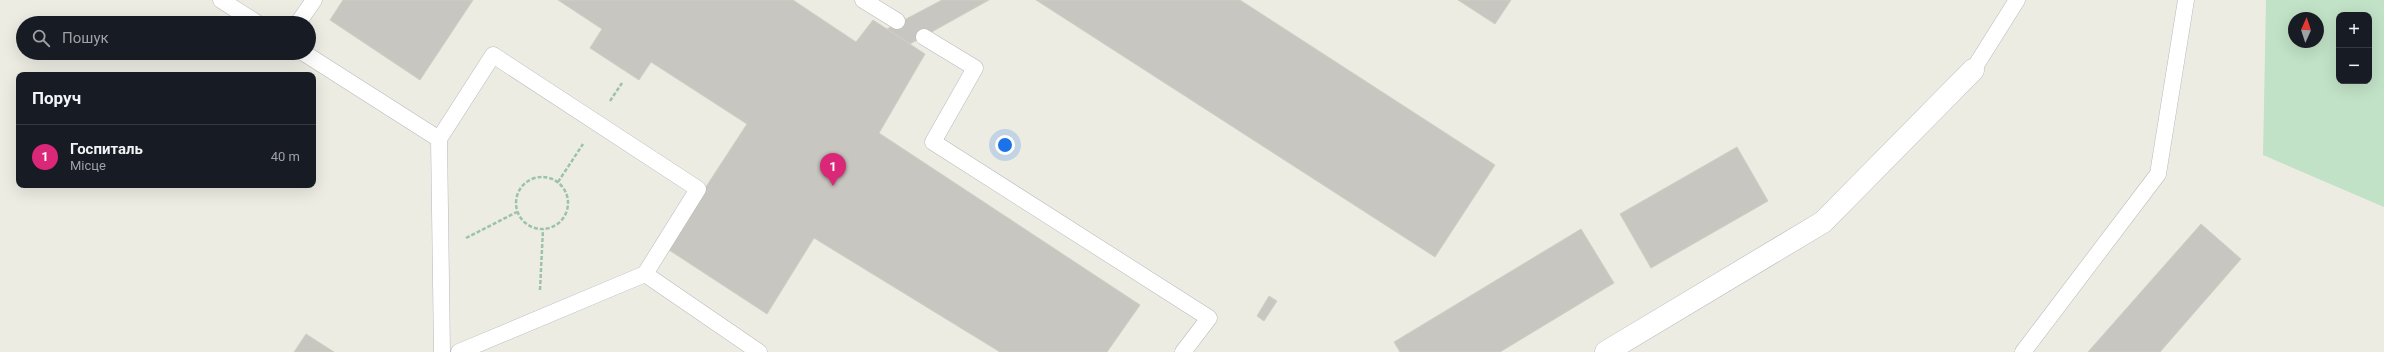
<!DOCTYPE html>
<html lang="uk">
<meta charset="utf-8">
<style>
:root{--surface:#171b24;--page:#20242c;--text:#f1f3f6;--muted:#9ea1a6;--line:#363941;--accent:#db2777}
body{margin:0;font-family:Roboto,sans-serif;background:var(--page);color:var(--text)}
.controls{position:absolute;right:12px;top:12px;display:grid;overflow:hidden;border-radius:8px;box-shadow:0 4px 16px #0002}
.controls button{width:36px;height:36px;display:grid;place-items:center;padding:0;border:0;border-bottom:1px solid var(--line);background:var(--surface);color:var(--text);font:20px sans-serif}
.compass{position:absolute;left:2288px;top:12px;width:36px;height:36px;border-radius:50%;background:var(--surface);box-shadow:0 4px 16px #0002;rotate:3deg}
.you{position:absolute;left:1005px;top:145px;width:14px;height:14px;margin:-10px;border:3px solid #fff;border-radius:50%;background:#1a73e8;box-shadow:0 0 0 6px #1a73e833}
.badge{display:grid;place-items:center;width:26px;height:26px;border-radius:50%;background:var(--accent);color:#fff;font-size:13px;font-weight:700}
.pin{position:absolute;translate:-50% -33px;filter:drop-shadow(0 1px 2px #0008)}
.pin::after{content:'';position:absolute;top:21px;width:14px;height:12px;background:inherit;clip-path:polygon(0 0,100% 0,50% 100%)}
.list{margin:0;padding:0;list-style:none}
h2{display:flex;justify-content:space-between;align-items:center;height:52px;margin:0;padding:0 16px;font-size:17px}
h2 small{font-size:13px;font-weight:400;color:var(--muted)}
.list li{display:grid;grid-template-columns:26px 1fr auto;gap:12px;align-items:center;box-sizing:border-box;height:64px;padding:0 16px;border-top:1px solid var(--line)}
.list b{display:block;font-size:15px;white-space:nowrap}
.list p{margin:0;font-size:13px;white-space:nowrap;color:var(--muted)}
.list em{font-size:13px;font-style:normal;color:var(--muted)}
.icon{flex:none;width:22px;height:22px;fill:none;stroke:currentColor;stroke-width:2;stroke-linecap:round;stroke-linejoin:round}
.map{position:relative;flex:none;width:2384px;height:352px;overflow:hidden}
.search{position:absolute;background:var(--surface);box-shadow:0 4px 16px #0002;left:16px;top:16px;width:300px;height:44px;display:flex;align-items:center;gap:10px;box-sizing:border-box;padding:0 14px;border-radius:22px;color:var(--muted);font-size:15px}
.panel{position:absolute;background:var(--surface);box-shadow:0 4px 16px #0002;left:16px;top:72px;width:300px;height:116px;border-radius:8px}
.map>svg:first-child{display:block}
.green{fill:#c1e2c6;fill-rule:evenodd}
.building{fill:#c8c6c0;stroke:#d1cec2}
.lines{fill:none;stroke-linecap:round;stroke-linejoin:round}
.service-casing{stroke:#b8b9be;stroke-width:17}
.minor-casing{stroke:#b8b9be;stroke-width:23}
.path{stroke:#9bc2ac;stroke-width:2.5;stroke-dasharray:4 2;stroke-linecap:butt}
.service{stroke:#fff;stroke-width:16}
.minor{stroke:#fff;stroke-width:22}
</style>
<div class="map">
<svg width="2384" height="352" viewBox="0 0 2384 352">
<rect width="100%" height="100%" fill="#edece3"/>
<path class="green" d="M 2266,0 L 2384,0 L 2384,207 L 2263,155 ZM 2339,15 L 2369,15 L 2369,81 L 2339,81 ZM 2294,18 L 2318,18 L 2318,42 L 2294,42 Z"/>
<path class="building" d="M 343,0 L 473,0 L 420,80 L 330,20 Z
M 558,0 L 793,0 L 856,42 L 873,20 L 925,54 L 879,133 L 1140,305 L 1107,352 L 1000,352 L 814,238 L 767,314 L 666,248 L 747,124 L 651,62 L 639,80 L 590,48 L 602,29 Z
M 942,0 L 989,0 L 910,44 L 887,29 Z
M 1036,0 L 1240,0 L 1495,165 L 1435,257 Z
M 1458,0 L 1511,0 L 1495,24 Z
M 1737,147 L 1768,201 L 1651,268 L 1620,214 Z
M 2201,224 L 2241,259 L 2160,352 L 2088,352 Z
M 1581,229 L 1614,283 L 1500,352 L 1400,352 L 1394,342 Z
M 1269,296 L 1277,301 L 1264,321 L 1257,316 Z
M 306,334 L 334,352 L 294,352 Z"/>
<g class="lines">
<defs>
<path id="service" d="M 221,0 L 257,23
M 863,0 L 897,21
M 298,23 L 314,0
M 924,37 L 975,68 L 933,142 L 1209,318 L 1183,352
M 304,53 L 439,139
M 1973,70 L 2017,0
M 645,274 L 759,352
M 442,352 L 439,139 L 493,55 L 698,189 L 645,274 L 459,352
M 2023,352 L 2158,174 L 2186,0"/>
<path id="minor" d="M 1606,352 L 1823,222 L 1973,70"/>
</defs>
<use href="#service" class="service-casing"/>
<use href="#minor" class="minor-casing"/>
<path class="path" d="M 610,101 L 622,83
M516 203a26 26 0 1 1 52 0a26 26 0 1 1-52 0Z
M 558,182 L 583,144
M 466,238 L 517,212
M 540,290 L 543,229"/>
<use href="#service" class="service"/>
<use href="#minor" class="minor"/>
</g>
</svg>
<div class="controls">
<button>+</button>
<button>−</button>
</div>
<svg class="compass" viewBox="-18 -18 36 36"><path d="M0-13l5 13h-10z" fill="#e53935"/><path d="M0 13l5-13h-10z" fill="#9ea1a6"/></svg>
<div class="you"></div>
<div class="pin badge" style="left:833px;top:186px">1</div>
<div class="search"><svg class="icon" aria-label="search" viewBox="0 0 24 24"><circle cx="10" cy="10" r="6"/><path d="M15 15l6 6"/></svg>Пошук</div>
<section class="panel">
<h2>Поруч<small></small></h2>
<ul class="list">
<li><span class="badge">1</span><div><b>Госпиталь</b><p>Місце</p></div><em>40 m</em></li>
</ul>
</section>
</div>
